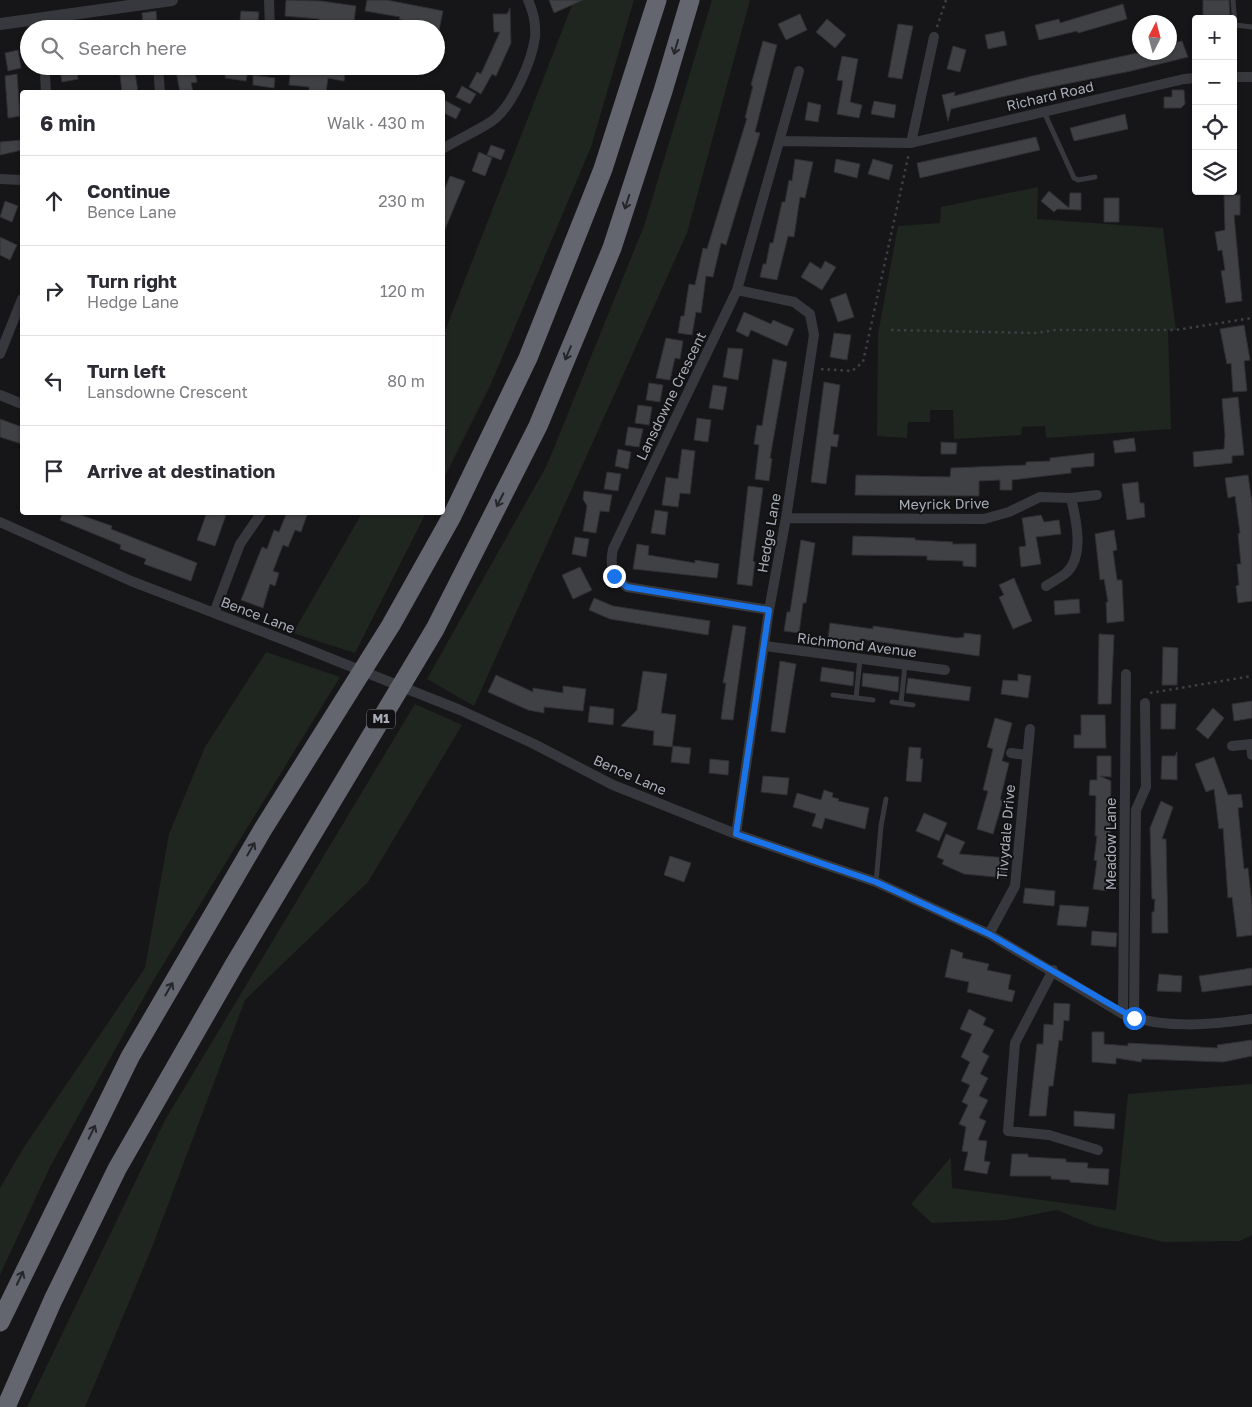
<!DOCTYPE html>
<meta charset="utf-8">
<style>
:root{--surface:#fff;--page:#f7f7f7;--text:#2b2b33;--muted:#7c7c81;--line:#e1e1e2}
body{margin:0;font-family:"Golos Text",sans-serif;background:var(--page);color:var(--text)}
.controls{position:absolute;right:15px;top:15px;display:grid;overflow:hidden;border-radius:5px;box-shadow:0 1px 4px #0004}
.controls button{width:45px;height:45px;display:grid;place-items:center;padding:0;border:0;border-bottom:1px solid var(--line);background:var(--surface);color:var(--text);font:25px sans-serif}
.compass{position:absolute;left:1132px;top:15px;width:45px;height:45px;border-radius:50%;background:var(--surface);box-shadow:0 1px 4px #0004;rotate:6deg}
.stop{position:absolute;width:15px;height:15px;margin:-11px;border:4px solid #1a73e8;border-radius:50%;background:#fff}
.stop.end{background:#1a73e8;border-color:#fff;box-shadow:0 1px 5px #0008}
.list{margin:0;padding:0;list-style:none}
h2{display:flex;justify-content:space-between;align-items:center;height:65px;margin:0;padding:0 20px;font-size:21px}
h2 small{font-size:16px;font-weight:400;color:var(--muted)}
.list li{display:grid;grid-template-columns:32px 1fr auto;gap:15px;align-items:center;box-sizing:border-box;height:90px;padding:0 20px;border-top:1px solid var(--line)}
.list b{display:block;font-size:19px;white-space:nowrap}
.list p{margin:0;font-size:16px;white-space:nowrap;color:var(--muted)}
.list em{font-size:16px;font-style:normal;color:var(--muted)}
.icon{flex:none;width:28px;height:28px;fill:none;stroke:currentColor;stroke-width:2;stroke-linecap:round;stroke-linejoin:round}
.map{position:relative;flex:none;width:1252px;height:1407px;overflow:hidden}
.search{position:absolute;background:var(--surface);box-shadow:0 1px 4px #0004;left:20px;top:20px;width:425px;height:55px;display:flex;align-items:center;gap:12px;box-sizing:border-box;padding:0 18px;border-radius:28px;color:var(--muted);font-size:19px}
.panel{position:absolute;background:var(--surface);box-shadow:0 1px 4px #0004;left:20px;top:90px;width:425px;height:425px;border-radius:5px}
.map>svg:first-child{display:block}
.green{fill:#1e261f}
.building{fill:#404145;stroke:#303034}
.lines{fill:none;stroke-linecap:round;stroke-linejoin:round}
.path{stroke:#3d3f44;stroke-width:2.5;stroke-dasharray:2.5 4;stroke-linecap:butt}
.service{stroke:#37383d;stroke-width:5}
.minor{stroke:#37383d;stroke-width:10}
.tertiary{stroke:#37383d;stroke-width:12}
.motorway{stroke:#63666e;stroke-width:19}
.oneway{stroke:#26262a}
.route{stroke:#1a73e8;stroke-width:6}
.labels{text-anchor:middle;stroke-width:4;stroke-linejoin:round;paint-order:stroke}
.shield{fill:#111113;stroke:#7b7e86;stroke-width:1}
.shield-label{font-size:12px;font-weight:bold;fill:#a8adb8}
.street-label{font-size:14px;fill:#a8adb8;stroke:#111113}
</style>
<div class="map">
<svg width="1252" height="1407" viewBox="0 0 1252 1407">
<rect width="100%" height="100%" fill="#161618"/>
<path class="green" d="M 574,0 L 634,0 L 591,147 L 490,386 L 443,480 L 443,336 Z
M 712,0 L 750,0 L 687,233 L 474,706 L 427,679 L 547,465 L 644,226 Z
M 1038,187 L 1037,219 L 1163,228 L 1176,330 L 1168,330 L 1171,429 L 1046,438 L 1045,426 L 1022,427 L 1021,435 L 954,439 L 953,410 L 930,410 L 930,422 L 908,422 L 907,438 L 877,436 L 878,334 L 898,226 L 940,223 L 941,207 Z
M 362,513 L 426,513 L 355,653 L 293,633 Z
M 266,652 L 340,677 L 153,981 L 50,1167 L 0,1275 L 0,1188 L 24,1147 L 145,968 L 169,834 L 205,747 Z
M 415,704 L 462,725 L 368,882 L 245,1000 L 151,1250 L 85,1407 L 27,1407 L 165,1120 Z
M 1252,1084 L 1252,1235 L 1240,1241 L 1164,1242 L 1095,1226 L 1057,1210 L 1005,1220 L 932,1223 L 911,1204 L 951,1157 L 952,1188 L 1116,1210 L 1128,1094 Z"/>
<path class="building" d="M 286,0 L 321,1 L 356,6 L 353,29 L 317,29 L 319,19 L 285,16 Z
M 367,0 L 387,0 L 443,11 L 439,30 L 399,19 L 400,17 L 365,11 Z
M 549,0 L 583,0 L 554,13 Z
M 1203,0 L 1229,0 L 1230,16 L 1203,19 Z
M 1123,4 L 1127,19 L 1078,33 L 1077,31 L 1039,40 L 1035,25 L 1059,19 L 1060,23 Z
M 510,8 L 511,43 L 496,76 L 492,74 L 481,94 L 469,87 L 477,72 L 481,74 L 500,32 L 494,32 L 493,14 L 507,14 Z
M 156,11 L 157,24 L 143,26 L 142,13 Z
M 241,11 L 259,12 L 257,29 L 239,29 Z
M 800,14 L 807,30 L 786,40 L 778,24 Z
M 827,19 L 846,35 L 835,48 L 816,32 Z
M 898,24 L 913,26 L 902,79 L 888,77 Z
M 1004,31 L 1007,45 L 988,49 L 985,35 Z
M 763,41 L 777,45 L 755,132 L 760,133 L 726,245 L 721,243 L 713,277 L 706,276 L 701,313 L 696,312 L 692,335 L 678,333 L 681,316 L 684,316 L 689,284 L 695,285 L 703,248 L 707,249 L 747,118 L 745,118 L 753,86 L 751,85 Z
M 1182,41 L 1188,57 L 1131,71 L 1001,97 L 951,109 L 948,121 L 942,95 L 955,92 L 954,96 L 1032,76 L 1142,52 L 1170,52 L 1170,44 Z
M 953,46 L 966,50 L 960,72 L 947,69 Z
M 18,50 L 21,68 L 8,71 L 5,53 Z
M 842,56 L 858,59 L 850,102 L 862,105 L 859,118 L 837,114 L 843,81 L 837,80 Z
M 119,66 L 134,66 L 138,92 L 122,92 Z
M 291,66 L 326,67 L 346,66 L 344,81 L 328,78 L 326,92 L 309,92 L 309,87 L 289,85 Z
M 76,67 L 78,79 L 62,82 L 60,69 Z
M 226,67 L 248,70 L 246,81 L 225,78 Z
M 194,68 L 197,82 L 191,83 L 193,92 L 180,92 L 176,71 Z
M 17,74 L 20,116 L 8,118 L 5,76 Z
M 253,75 L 275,78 L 274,88 L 253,85 Z
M 462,86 L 476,94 L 470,104 L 456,97 Z
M 1172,90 L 1184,90 L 1185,104 L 1181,108 L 1164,108 L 1164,97 L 1172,97 Z
M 442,99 L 461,109 L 456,119 L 442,112 Z
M 874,101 L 896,105 L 894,118 L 871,114 Z
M 808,102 L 821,105 L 818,122 L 805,120 Z
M 1125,114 L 1128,129 L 1074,141 L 1070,128 Z
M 1036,137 L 1040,150 L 920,178 L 917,163 Z
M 22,140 L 22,150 L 0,155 L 0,142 Z
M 491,145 L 505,150 L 501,160 L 487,155 Z
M 479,152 L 492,158 L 485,176 L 472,171 Z
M 795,159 L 813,162 L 805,198 L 800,197 L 794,237 L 788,236 L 777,280 L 760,277 L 763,264 L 766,264 L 770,243 L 773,243 L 782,202 L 785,202 L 789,180 L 792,181 Z
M 836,159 L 860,164 L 857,178 L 834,172 Z
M 873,159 L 893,165 L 889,180 L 868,174 Z
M 450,176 L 465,181 L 443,234 L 442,196 Z
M 1049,191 L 1069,208 L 1070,193 L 1081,193 L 1081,210 L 1057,209 L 1054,212 L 1041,201 Z
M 1224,195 L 1240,195 L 1240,215 L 1234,215 L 1242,301 L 1226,303 L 1221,271 L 1225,270 L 1222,250 L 1218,251 L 1215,232 L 1225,230 Z
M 1104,198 L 1119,198 L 1119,222 L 1104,222 Z
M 5,201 L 18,206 L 12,222 L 0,217 Z
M 0,237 L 17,245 L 10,260 L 0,255 Z
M 825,261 L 836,267 L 822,290 L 801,277 L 810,262 L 821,269 Z
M 846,293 L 854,317 L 838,322 L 830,299 Z
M 744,312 L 771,324 L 773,320 L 794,329 L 787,346 L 751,330 L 748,337 L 736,331 Z
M 1244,325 L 1250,360 L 1244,361 L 1247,391 L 1233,392 L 1231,363 L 1227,364 L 1220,329 Z
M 834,333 L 851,335 L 847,360 L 830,357 Z
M 666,338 L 683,341 L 680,359 L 675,358 L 670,380 L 656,378 Z
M 728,348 L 743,349 L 738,380 L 723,377 Z
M 773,359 L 787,362 L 770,458 L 772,459 L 769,481 L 755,479 L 759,445 L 754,444 L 757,425 L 762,426 Z
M 824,382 L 840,385 L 833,434 L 839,435 L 837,447 L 831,446 L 826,484 L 811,482 Z
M 649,383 L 663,385 L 660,402 L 646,400 Z
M 713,385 L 727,387 L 723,410 L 709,408 Z
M 1238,397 L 1244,455 L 1232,456 L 1232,463 L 1194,467 L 1193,452 L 1224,449 L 1225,435 L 1222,399 Z
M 638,405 L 652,407 L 649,425 L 635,423 Z
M 697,418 L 711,420 L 708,442 L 694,440 Z
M 0,419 L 22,427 L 22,444 L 0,437 Z
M 628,427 L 643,429 L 639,447 L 625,445 Z
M 1134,438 L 1136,451 L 1115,453 L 1113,441 Z
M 941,442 L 957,443 L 956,454 L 941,454 Z
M 618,449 L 631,452 L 628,469 L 615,466 Z
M 682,449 L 695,451 L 690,494 L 680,493 L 678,507 L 662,505 L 666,477 L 678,479 Z
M 1094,453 L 1094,466 L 1071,468 L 1071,473 L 1012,480 L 1012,490 L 1000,490 L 1000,480 L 979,481 L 979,496 L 855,495 L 856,475 L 950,477 L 951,468 L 1026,465 L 1026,462 L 1050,461 L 1050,458 Z
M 607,472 L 621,474 L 618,491 L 604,489 Z
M 1248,475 L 1252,503 L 1252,601 L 1238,603 L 1236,586 L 1239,585 L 1237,564 L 1241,564 L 1238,534 L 1240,533 L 1235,496 L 1228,498 L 1225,478 Z
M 1138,482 L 1140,503 L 1144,503 L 1145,517 L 1127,520 L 1122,484 Z
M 748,486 L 763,488 L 753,561 L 755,562 L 752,586 L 737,584 Z
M 584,491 L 612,495 L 609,512 L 600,511 L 596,533 L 583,531 L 587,506 L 583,499 Z
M 655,510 L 668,512 L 665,535 L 651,533 Z
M 63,512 L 72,512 L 112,526 L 111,529 L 197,563 L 191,581 L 144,564 L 146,559 L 120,549 L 121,545 L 60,520 Z
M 207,512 L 226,515 L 215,546 L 197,540 Z
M 287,512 L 308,512 L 301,532 L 295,530 L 288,547 L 283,545 L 273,571 L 279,573 L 275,586 L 270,584 L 263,608 L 241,600 L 262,547 L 267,549 L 274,530 L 279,532 Z
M 1041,515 L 1044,522 L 1059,520 L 1061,534 L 1036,537 L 1041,564 L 1021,567 L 1019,547 L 1026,546 L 1022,518 Z
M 1114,530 L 1117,550 L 1113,551 L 1117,580 L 1122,580 L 1124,621 L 1107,623 L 1106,602 L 1108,602 L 1104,579 L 1100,580 L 1095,534 Z
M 853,536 L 915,538 L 915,540 L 953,542 L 952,544 L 976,544 L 976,567 L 963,566 L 963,561 L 927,560 L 927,556 L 852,555 Z
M 575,537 L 589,539 L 586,557 L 572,554 Z
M 801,540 L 815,543 L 806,603 L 803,603 L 799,633 L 784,631 L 787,612 L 790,612 Z
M 637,544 L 649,546 L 648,555 L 695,563 L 695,560 L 719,564 L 717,578 L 633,569 Z
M 580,567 L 592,590 L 573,599 L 562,575 Z
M 1014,578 L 1032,621 L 1013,629 L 999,597 L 1004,595 L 999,585 Z
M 594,598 L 613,606 L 710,621 L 708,635 L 610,619 L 589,610 Z
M 1079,599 L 1080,613 L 1055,615 L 1054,601 Z
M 830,623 L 873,629 L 873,626 L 957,638 L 964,637 L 964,633 L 981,635 L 979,656 L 860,639 L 860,642 L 828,638 Z
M 733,625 L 746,627 L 733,720 L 721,719 L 726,683 L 723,683 Z
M 1099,634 L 1114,635 L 1111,704 L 1098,704 Z
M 1163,647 L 1178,648 L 1177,685 L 1162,685 Z
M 780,661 L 796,664 L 785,733 L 771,731 Z
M 822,667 L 854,672 L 853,686 L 820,681 Z
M 643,671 L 667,674 L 661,713 L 676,715 L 672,747 L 653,745 L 654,731 L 621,726 L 637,710 Z
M 863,673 L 899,677 L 898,692 L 862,686 Z
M 1018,674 L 1031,676 L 1028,698 L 1001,694 L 1003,680 L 1018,681 Z
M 496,675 L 533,692 L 533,688 L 563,693 L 563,686 L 586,689 L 583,711 L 544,707 L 544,713 L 528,710 L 488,692 Z
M 908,678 L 971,687 L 969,701 L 906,693 Z
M 1252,701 L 1252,718 L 1234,721 L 1232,704 Z
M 1161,704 L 1176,704 L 1175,729 L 1161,729 Z
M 590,706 L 614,709 L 613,725 L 588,722 Z
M 1213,708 L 1224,718 L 1208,739 L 1196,729 Z
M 1081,715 L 1105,715 L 1106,748 L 1074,748 L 1074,735 L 1081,735 Z
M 995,718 L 1012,723 L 1002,761 L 1009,763 L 1000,800 L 1003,800 L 993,834 L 977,829 L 988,791 L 983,790 L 993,749 L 987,747 Z
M 673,746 L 691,748 L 689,764 L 671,762 Z
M 909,747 L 921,748 L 920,759 L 923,759 L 921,782 L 906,781 Z
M 1177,752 L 1177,780 L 1161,779 L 1162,756 L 1175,756 Z
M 1097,756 L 1111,756 L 1111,777 L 1100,776 L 1111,781 L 1110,846 L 1106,872 L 1110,872 L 1107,891 L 1093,889 L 1097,861 L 1094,860 L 1097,836 L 1095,836 L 1096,796 L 1089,795 L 1090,780 L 1097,780 Z
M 1214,757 L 1228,795 L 1241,794 L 1243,807 L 1238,808 L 1244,869 L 1248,868 L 1252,905 L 1252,935 L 1237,937 L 1232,897 L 1228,898 L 1223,828 L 1219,829 L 1214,789 L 1206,792 L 1195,764 Z
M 710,759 L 729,761 L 728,775 L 709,773 Z
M 763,776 L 789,778 L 787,795 L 761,792 Z
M 824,790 L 833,793 L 832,797 L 839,799 L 838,801 L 869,808 L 865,829 L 825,818 L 822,829 L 812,826 L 816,814 L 793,807 L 797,793 L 821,800 Z
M 1161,801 L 1173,807 L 1162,839 L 1166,839 L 1168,933 L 1152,933 L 1152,912 L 1154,912 L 1155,899 L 1152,899 L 1150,828 Z
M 924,813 L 947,823 L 939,841 L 916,831 Z
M 946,834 L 965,842 L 959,854 L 1008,858 L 1006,878 L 964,874 L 942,864 L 944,860 L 937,857 Z
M 670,856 L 691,863 L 684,882 L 664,875 Z
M 1025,888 L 1055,891 L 1054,906 L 1023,903 Z
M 1060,905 L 1089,907 L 1086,927 L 1057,925 Z
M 1092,931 L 1117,933 L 1116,947 L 1091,945 Z
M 951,949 L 963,953 L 962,958 L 989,964 L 987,970 L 1011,975 L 1008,989 L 1015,991 L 1012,1002 L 967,992 L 969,982 L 945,977 Z
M 1252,968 L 1252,985 L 1202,992 L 1199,976 Z
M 1159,974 L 1182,976 L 1181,992 L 1157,991 Z
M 1054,1003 L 1070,1004 L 1069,1021 L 1064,1020 L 1062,1041 L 1059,1040 L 1053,1086 L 1049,1086 L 1046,1116 L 1029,1116 L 1037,1044 L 1043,1044 L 1044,1024 L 1053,1025 Z
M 969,1009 L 986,1018 L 983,1025 L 994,1030 L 982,1052 L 989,1056 L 980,1074 L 988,1078 L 979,1096 L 988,1100 L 979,1118 L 986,1121 L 978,1140 L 987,1141 L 984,1161 L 990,1162 L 987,1174 L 964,1170 L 968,1152 L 962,1151 L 966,1127 L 959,1124 L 968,1105 L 962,1102 L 970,1085 L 961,1081 L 970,1062 L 961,1057 L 972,1034 L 960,1029 Z
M 1092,1032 L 1104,1032 L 1104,1044 L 1128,1046 L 1128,1043 L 1218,1048 L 1217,1045 L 1252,1040 L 1252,1056 L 1223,1062 L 1142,1059 L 1141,1062 L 1116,1058 L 1116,1064 L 1092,1062 Z
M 1074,1111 L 1115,1114 L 1114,1129 L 1074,1126 Z
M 1012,1154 L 1028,1154 L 1028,1157 L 1066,1159 L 1066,1162 L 1088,1163 L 1087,1168 L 1109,1169 L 1108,1185 L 1070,1182 L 1070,1180 L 1051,1179 L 1051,1176 L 1010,1176 Z"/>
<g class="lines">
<path class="path" d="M 937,27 L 946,0
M 891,330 L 1036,333 L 1055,330 L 1176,330 L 1252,318
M 821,369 L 852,371 L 863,362 L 909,153
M 1150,693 L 1252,676"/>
<path class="service" d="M 1233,0 L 1235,25 L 1252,27
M 1044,112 L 1074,178 L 1078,180 L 1095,177
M 833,695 L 873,700
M 856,698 L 860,659
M 892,702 L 913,705
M 901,703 L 905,665
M 876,882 L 881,826 L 886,799"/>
<path class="minor" d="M 269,0 L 270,29
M 158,66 L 160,92
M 45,75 L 46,92
M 1233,77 L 1252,77
M 780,141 L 911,143 L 1184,79 L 1196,78
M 911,143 L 934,37
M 442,149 C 459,139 477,131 492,121 C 512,107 532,61 535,37 C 536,25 533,11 528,0
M 0,179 L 22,180
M 0,354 L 22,299
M 0,395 L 22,404
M 786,518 L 984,519 L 1009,512 L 1040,497 L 1071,498 L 1097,495
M 0,522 L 131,581 L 292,643 L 460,710 L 534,744 L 613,785 L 736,834 L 876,882 L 989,934 L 1123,1014 C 1163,1029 1210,1025 1252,1019
M 1046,586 C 1052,582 1060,578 1066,573 C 1085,556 1076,519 1071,498
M 769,610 L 627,587 C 613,575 609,568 613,549 L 737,290 L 799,71
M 214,613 L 240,544 L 262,512
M 765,646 L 945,670
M 1251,744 L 1252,755
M 1232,746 L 1252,744
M 1011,753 L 1027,755
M 736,834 L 769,610 L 786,518 L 814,335 L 810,314 L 794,302 L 737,290
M 989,934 L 1015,886 L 1030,729
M 1053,970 L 1015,1043 L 1008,1131 L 1049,1135 L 1098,1150
M 1123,1014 L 1126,674
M 1134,1018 L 1136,810 L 1146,787 L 1145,703"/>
<path class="tertiary" d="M 0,24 L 172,0"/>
<path class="motorway" d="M 0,1322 L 130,1057 L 263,829 L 391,625 L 452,516 L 528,358 L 603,169 L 657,0
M 6,1407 L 53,1300 L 117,1169 L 234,965 L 435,629 L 538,426 L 612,248 L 663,91 L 690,0"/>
</g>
<defs><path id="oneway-shaft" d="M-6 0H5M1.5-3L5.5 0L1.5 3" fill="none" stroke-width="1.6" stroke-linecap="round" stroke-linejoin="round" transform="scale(1.25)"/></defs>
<g class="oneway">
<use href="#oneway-shaft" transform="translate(676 47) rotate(106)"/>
<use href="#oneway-shaft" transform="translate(627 202) rotate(108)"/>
<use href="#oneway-shaft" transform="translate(568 353) rotate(113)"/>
<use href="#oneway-shaft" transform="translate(500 500) rotate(117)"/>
<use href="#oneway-shaft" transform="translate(251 849) rotate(-60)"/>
<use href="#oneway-shaft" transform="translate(169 989) rotate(-60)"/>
<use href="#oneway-shaft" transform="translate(92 1132) rotate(-64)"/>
<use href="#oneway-shaft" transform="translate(20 1278) rotate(-65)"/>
</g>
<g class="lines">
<path class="route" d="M 614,576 L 627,587 L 769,610 L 736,834 L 876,882 L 989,934 L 1134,1018"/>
</g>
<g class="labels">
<rect class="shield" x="367" y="709.5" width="28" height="19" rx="4"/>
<g class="shield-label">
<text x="381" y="723">M1</text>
</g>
<g class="street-label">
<text transform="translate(1050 96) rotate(-13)" y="5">Richard Road</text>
<text transform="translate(671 396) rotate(-64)" y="5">Lansdowne Crescent</text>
<text transform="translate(944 504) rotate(-1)" y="5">Meyrick Drive</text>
<text transform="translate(769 533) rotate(-80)" y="5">Hedge Lane</text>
<text transform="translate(258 615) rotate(21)" y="5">Bence Lane</text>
<text transform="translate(857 645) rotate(7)" y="5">Richmond Avenue</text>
<text transform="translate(630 775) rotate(24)" y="5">Bence Lane</text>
<text transform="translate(1006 832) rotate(-85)" y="5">Tivydale Drive</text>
<text transform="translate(1111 844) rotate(-90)" y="5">Meadow Lane</text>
</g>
</g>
</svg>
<div class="controls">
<button>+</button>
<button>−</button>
<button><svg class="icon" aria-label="locate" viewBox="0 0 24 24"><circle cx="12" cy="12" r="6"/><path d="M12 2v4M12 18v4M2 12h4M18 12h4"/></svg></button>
<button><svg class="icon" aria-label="layers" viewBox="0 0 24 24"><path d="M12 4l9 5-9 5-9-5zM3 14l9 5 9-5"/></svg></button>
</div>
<svg class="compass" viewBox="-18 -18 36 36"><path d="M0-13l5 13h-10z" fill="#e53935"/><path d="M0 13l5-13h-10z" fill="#7c7c81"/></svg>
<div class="stop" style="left:1134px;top:1018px"></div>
<div class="stop end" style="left:614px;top:576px"></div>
<div class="search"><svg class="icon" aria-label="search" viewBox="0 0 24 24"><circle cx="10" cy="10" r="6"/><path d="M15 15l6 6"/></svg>Search here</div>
<section class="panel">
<h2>6 min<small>Walk · 430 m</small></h2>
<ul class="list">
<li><svg class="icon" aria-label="ahead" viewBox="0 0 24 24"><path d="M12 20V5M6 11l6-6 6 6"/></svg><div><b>Continue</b><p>Bence Lane</p></div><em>230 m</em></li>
<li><svg class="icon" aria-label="right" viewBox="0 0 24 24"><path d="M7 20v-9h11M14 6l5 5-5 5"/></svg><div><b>Turn right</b><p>Hedge Lane</p></div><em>120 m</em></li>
<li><svg class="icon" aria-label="left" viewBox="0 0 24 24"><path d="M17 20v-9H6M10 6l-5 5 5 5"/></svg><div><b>Turn left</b><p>Lansdowne Crescent</p></div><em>80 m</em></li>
<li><svg class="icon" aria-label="arrive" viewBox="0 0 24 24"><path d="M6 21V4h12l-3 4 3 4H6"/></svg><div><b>Arrive at destination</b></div></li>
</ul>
</section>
</div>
